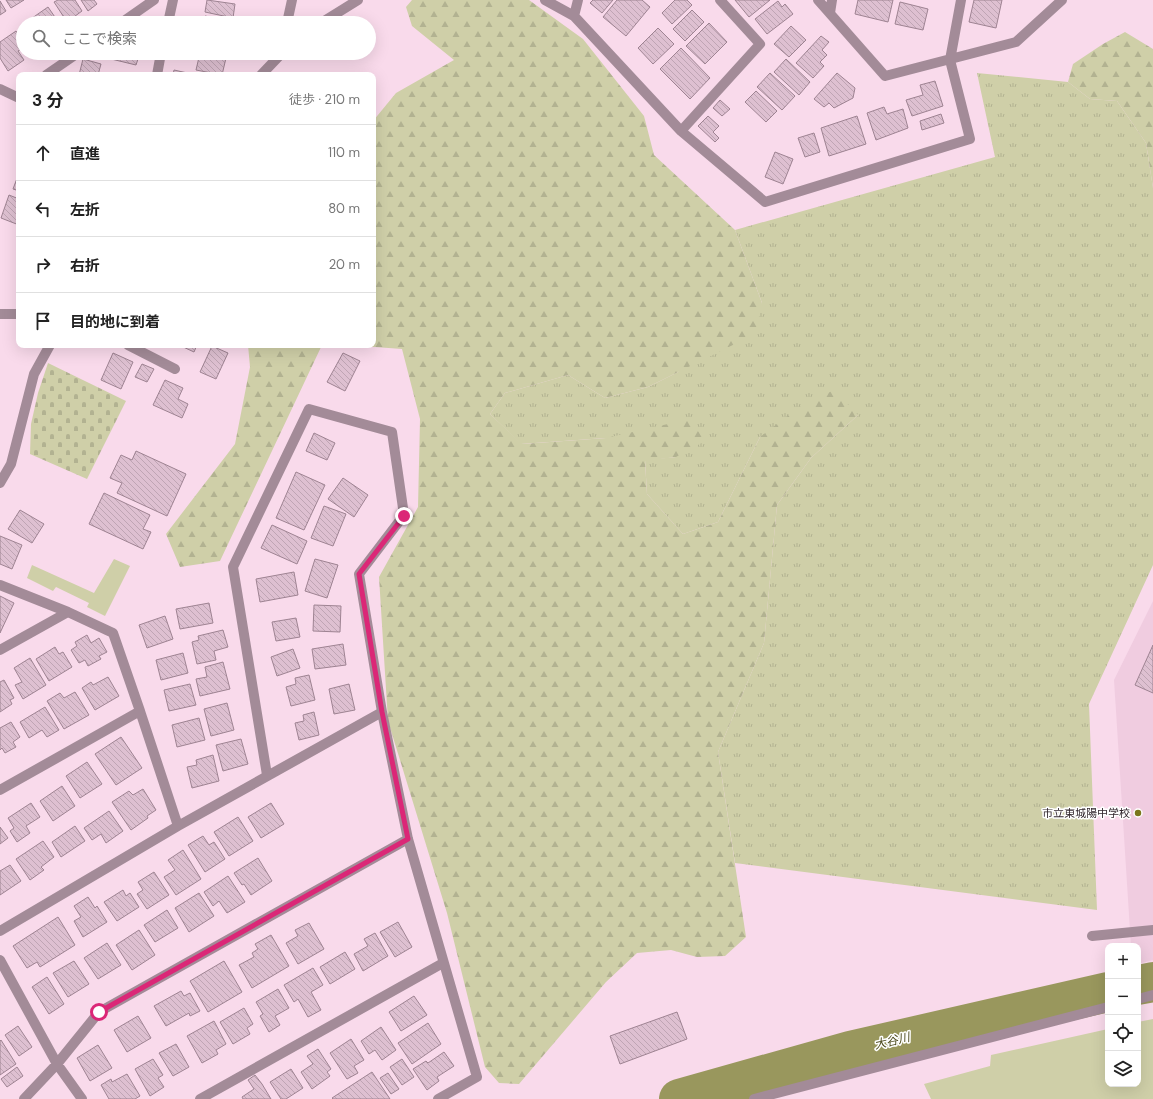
<!DOCTYPE html>
<html lang="ja">
<meta charset="utf-8">
<style>
:root{--surface:#fff;--page:#f6f6f6;--text:#222;--muted:#767676;--line:#e0e0e0}
body{margin:0;font-family:"DM Sans","Noto Sans JP",sans-serif;background:var(--page);color:var(--text)}
.controls{position:absolute;right:12px;bottom:12px;display:grid;overflow:hidden;border-radius:8px;box-shadow:0 4px 16px #0002}
.controls button{width:36px;height:36px;display:grid;place-items:center;padding:0;border:0;border-bottom:1px solid var(--line);background:var(--surface);color:var(--text);font:20px sans-serif}
.stop{position:absolute;width:12px;height:12px;margin:-9px;border:3px solid #db2777;border-radius:50%;background:#fff}
.stop.end{background:#db2777;border-color:#fff;box-shadow:0 1px 4px #0008}
.list{margin:0;padding:0;list-style:none}
h2{display:flex;justify-content:space-between;align-items:center;height:52px;margin:0;padding:0 16px;font-size:17px}
h2 small{font-size:13px;font-weight:400;color:var(--muted)}
.list li{display:grid;grid-template-columns:26px 1fr auto;gap:12px;align-items:center;box-sizing:border-box;height:56px;padding:0 16px;border-top:1px solid var(--line)}
.list b{display:block;font-size:15px;white-space:nowrap}
.list em{font-size:13px;font-style:normal;color:var(--muted)}
.icon{flex:none;width:22px;height:22px;fill:none;stroke:currentColor;stroke-width:2;stroke-linecap:round;stroke-linejoin:round}
.map{position:relative;flex:none;width:1153px;height:1099px;overflow:hidden}
.search{position:absolute;background:var(--surface);box-shadow:0 4px 16px #0002;left:16px;top:16px;width:360px;height:44px;display:flex;align-items:center;gap:10px;box-sizing:border-box;padding:0 14px;border-radius:22px;color:var(--muted);font-size:15px}
.panel{position:absolute;background:var(--surface);box-shadow:0 4px 16px #0002;left:16px;top:72px;width:360px;height:276px;border-radius:8px}
.map>svg:first-child{display:block}
.built{fill:#f0cce0}
.grass{fill:url(#grass-tufts)}
.forest{fill:url(#forest-firs)}
.cemetery{fill:url(#cemetery-stones)}
.park{fill:#cfcfa8}
.lines{fill:none;stroke-linecap:round;stroke-linejoin:round}
.river{stroke:#99975d;stroke-width:40}
.building{fill:url(#building-back-hatch);stroke:#9e8392}
.lane{stroke:#a38b98;stroke-width:10}
.street{stroke:#a38b98;stroke-width:10}
.route{stroke:#db2777;stroke-width:5}
.poi-dot{fill:#7a771c;stroke:#fff;stroke-width:1.5}
.labels{text-anchor:middle;stroke-width:3;stroke-linejoin:round;paint-order:stroke}
.poi-label{font-size:11px;fill:#32272e;stroke:#fff;text-anchor:end}
.water-label{font-size:12px;font-style:italic;fill:#494719;stroke:#fff}
</style>
<div class="map">
<svg width="1153" height="1099" viewBox="0 0 1153 1099">
<defs>
<pattern id="grass-tufts" width="24" height="20" patternUnits="userSpaceOnUse"><rect width="24" height="20" fill="#cfcfa8"/><path d="M3 7l-1-3M5 7V3M7 7l1-3M15 17l-1-3M17 17v-4M19 17l1-3" fill="none" stroke="#b2b291"/></pattern>
<pattern id="forest-firs" width="22" height="20" patternUnits="userSpaceOnUse"><rect width="22" height="20" fill="#cfcfa8"/><path d="M5 1l3.5 6h-7zM16 11l3.5 6h-7z" fill="#b2b291"/></pattern>
<pattern id="cemetery-stones" width="16" height="16" patternUnits="userSpaceOnUse"><rect width="16" height="16" fill="#cfcfa8"/><path d="M2 7V4a2 2 0 0 1 4 0v3zM10 15v-3a2 2 0 0 1 4 0v3z" fill="#b2b291"/></pattern>
<pattern id="building-back-hatch" width="6" height="6" patternUnits="userSpaceOnUse"><rect width="6" height="6" fill="#dec0d1"/><path d="M-1 5l2 2M0 0l6 6M5-1l2 2" fill="none" stroke="#bfa5b4"/></pattern>
</defs>
<rect width="100%" height="100%" fill="#f9daeb"/>
<path class="built" d="M 1153,601 L 1153,960 L 1138,964 L 1138,946 L 1131,946 L 1114,680 Z"/>
<path class="grass" d="M 977,73 L 1068,82 L 1090,99 L 1117,101 L 1146,143 L 1153,188 L 1153,565 L 1089,704 L 1097,910 L 735,863 L 718,752 L 764,643 L 777,505 L 811,458 L 858,415 L 760,437 L 718,522 L 683,534 L 647,494 L 645,460 L 676,457 L 606,438 L 521,444 L 490,414 L 505,393 L 568,375 L 605,398 L 648,387 L 678,372 L 762,303 L 735,230 L 995,157 Z"/>
<path class="forest" d="M 412,0 L 529,0 L 583,39 L 644,116 L 654,155 L 735,230 L 762,303 L 755,334 L 648,387 L 605,398 L 568,375 L 505,393 L 490,414 L 522,444 L 606,438 L 690,419 L 705,441 L 676,457 L 645,461 L 647,494 L 683,534 L 718,522 L 760,437 L 802,405 L 834,390 L 858,415 L 811,458 L 777,505 L 764,643 L 718,752 L 746,937 L 725,956 L 697,957 L 671,950 L 637,953 L 606,982 L 519,1084 L 499,1083 L 485,1067 L 447,913 L 388,721 L 379,577 L 418,507 L 420,419 L 402,349 L 348,345 L 373,345 L 373,121 L 396,93 L 454,60 L 412,26 L 406,7 Z
M 1125,32 L 1153,49 L 1153,188 L 1146,143 L 1117,101 L 1090,99 L 1068,82 L 1073,64 L 1103,44 Z
M 248,345 L 322,345 L 220,561 L 180,567 L 166,534 L 235,444 L 250,367 Z"/>
<path class="cemetery" d="M 48,363 L 126,401 L 87,479 L 30,454 L 31,424 L 38,393 Z"/>
<path class="park" d="M 114,559 L 130,566 L 105,616 L 87,607 L 89,603 L 56,587 L 53,591 L 27,578 L 32,565 L 94,593 Z
M 1153,1019 L 1153,1099 L 931,1099 L 924,1084 L 990,1066 L 991,1055 L 1108,1029 L 1108,1084 L 1138,1084 L 1138,1022 Z"/>
<g class="lines">
<path class="river" d="M 1138,985 L 1153,982
M 679,1099 L 850,1051 L 1108,992"/>
</g>
<path class="building" d="M 6,0 L 24,0 L 11,8 Z
M 58,0 L 75,0 L 82,11 L 67,22 L 54,2 Z
M 81,0 L 94,0 L 97,4 L 88,11 Z
M 207,0 L 235,4 L 233,18 L 205,12 Z
M 593,0 L 613,0 L 602,13 L 590,3 Z
M 617,0 L 642,0 L 650,7 L 626,36 L 603,17 Z
M 675,0 L 687,0 L 692,5 L 672,24 L 662,13 Z
M 735,0 L 770,0 L 749,17 Z
M 858,0 L 893,0 L 888,22 L 855,14 Z
M 974,0 L 1002,0 L 996,28 L 969,22 Z
M 0,1 L 6,11 L 0,15 Z
M 778,1 L 782,7 L 785,4 L 793,14 L 767,34 L 755,19 Z
M 900,2 L 928,9 L 923,30 L 895,24 Z
M 48,7 L 59,23 L 25,23 Z
M 692,10 L 704,22 L 685,41 L 673,29 Z
M 205,16 L 234,22 L 234,23 L 203,23 Z
M 709,23 L 727,42 L 705,64 L 686,46 Z
M 791,26 L 806,40 L 789,57 L 774,44 Z
M 658,28 L 674,44 L 653,64 L 638,48 Z
M 16,31 L 23,42 L 23,48 L 18,51 L 24,60 L 8,71 L 0,58 L 0,42 Z
M 821,36 L 829,42 L 822,50 L 827,55 L 820,62 L 824,66 L 813,78 L 796,63 Z
M 681,48 L 710,78 L 690,99 L 660,69 Z
M 108,53 L 140,53 L 136,65 L 107,58 Z
M 200,53 L 226,58 L 222,75 L 196,70 Z
M 83,59 L 101,64 L 98,75 L 79,75 Z
M 786,59 L 810,82 L 799,95 L 774,72 Z
M 174,70 L 192,74 L 192,75 L 173,75 Z
M 770,73 L 795,96 L 782,110 L 757,87 Z
M 837,73 L 855,88 L 853,98 L 834,108 L 829,103 L 824,107 L 814,99 Z
M 935,81 L 943,106 L 912,116 L 906,100 L 923,95 L 920,85 Z
M 756,91 L 777,111 L 766,122 L 745,102 Z
M 720,100 L 730,109 L 722,116 L 713,108 Z
M 884,107 L 887,114 L 903,109 L 908,128 L 876,140 L 867,113 Z
M 941,114 L 944,123 L 922,130 L 920,121 Z
M 708,116 L 719,126 L 713,132 L 719,138 L 715,142 L 698,126 Z
M 857,116 L 866,144 L 829,156 L 821,128 Z
M 814,133 L 820,152 L 805,157 L 798,138 Z
M 775,152 L 793,159 L 783,184 L 765,177 Z
M 19,173 L 19,191 L 13,189 Z
M 9,195 L 19,199 L 19,225 L 1,218 Z
M 179,345 L 197,345 L 194,352 Z
M 212,346 L 228,353 L 216,379 L 200,372 Z
M 113,353 L 133,362 L 121,389 L 101,380 Z
M 343,353 L 360,361 L 345,391 L 327,382 Z
M 142,364 L 154,369 L 147,382 L 135,377 Z
M 165,380 L 183,388 L 178,399 L 188,404 L 182,418 L 153,405 Z
M 314,433 L 335,443 L 327,460 L 306,451 Z
M 136,451 L 186,474 L 167,516 L 117,493 L 122,483 L 110,478 L 121,455 L 132,460 Z
M 296,472 L 325,485 L 304,530 L 276,518 Z
M 343,478 L 368,495 L 354,517 L 328,499 Z
M 104,493 L 150,515 L 143,529 L 151,532 L 143,549 L 89,524 Z
M 324,506 L 346,514 L 333,546 L 311,538 Z
M 20,510 L 44,524 L 32,543 L 8,529 Z
M 272,525 L 307,541 L 297,564 L 261,548 Z
M 0,536 L 22,545 L 12,569 L 0,564 Z
M 315,559 L 338,565 L 327,598 L 305,591 Z
M 294,572 L 298,595 L 260,602 L 256,579 Z
M 0,596 L 14,603 L 0,633 Z
M 209,603 L 213,623 L 180,629 L 176,609 Z
M 314,605 L 341,606 L 340,632 L 313,631 Z
M 165,616 L 173,639 L 147,648 L 139,625 Z
M 296,618 L 300,637 L 276,641 L 272,622 Z
M 223,630 L 228,647 L 214,651 L 216,660 L 197,664 L 192,642 L 199,640 L 198,636 Z
M 87,635 L 91,643 L 99,638 L 107,652 L 99,656 L 101,659 L 88,666 L 85,660 L 79,663 L 71,650 L 77,646 L 75,642 Z
M 343,644 L 346,665 L 315,669 L 312,649 Z
M 1153,645 L 1153,693 L 1135,685 Z
M 55,647 L 59,654 L 63,652 L 72,667 L 49,681 L 36,659 Z
M 293,649 L 300,668 L 277,676 L 271,657 Z
M 183,653 L 188,673 L 161,680 L 156,660 Z
M 30,658 L 46,685 L 23,699 L 15,685 L 22,682 L 14,668 Z
M 223,662 L 230,689 L 200,696 L 196,679 L 207,677 L 205,667 Z
M 309,675 L 315,700 L 291,706 L 286,687 L 296,684 L 295,678 Z
M 108,677 L 119,696 L 95,710 L 82,688 L 91,682 L 93,685 Z
M 4,680 L 14,698 L 10,700 L 12,704 L 0,712 L 0,682 Z
M 190,684 L 196,705 L 169,711 L 164,690 Z
M 349,684 L 355,710 L 334,714 L 329,689 Z
M 75,692 L 89,715 L 64,729 L 47,701 L 60,693 L 64,698 Z
M 227,703 L 234,730 L 211,736 L 204,709 Z
M 45,707 L 59,730 L 47,737 L 42,730 L 29,738 L 20,722 Z
M 314,712 L 319,735 L 299,740 L 295,723 L 304,721 L 303,715 Z
M 199,718 L 205,740 L 177,747 L 172,725 Z
M 11,722 L 20,737 L 13,742 L 16,747 L 5,753 L 2,748 L 0,750 L 0,728 Z
M 121,737 L 142,768 L 116,785 L 95,754 Z
M 241,739 L 248,764 L 223,771 L 216,745 Z
M 213,755 L 219,781 L 192,788 L 187,767 L 197,765 L 196,760 Z
M 87,762 L 102,784 L 80,798 L 66,776 Z
M 62,786 L 75,806 L 53,821 L 40,801 Z
M 143,789 L 156,810 L 147,816 L 148,818 L 131,830 L 112,802 L 129,791 L 133,795 Z
M 31,803 L 40,817 L 26,826 L 30,833 L 17,842 L 10,831 L 14,828 L 8,818 Z
M 271,803 L 284,824 L 261,838 L 248,817 Z
M 109,811 L 123,831 L 106,843 L 101,834 L 92,840 L 84,828 Z
M 238,817 L 253,841 L 229,856 L 214,832 Z
M 75,826 L 85,841 L 61,857 L 52,842 Z
M 0,827 L 8,838 L 0,844 Z
M 203,836 L 209,845 L 214,842 L 225,859 L 205,872 L 188,845 Z
M 43,841 L 54,857 L 41,867 L 44,870 L 30,880 L 16,859 Z
M 183,850 L 201,879 L 176,895 L 164,877 L 175,870 L 168,860 Z
M 258,858 L 272,881 L 251,895 L 244,884 L 242,885 L 234,873 Z
M 10,865 L 21,881 L 0,895 L 0,871 Z
M 154,872 L 169,895 L 147,909 L 137,894 L 143,890 L 138,882 Z
M 228,876 L 245,902 L 227,913 L 219,901 L 213,906 L 204,892 Z
M 123,890 L 126,896 L 130,893 L 139,907 L 117,921 L 104,902 Z
M 199,893 L 214,916 L 189,932 L 175,908 Z
M 88,897 L 95,908 L 97,906 L 107,922 L 83,937 L 74,921 L 81,917 L 74,906 Z
M 167,910 L 178,928 L 155,942 L 144,925 Z
M 58,917 L 75,945 L 40,967 L 37,962 L 27,968 L 13,946 Z
M 398,922 L 412,947 L 395,957 L 380,932 Z
M 309,923 L 324,949 L 298,964 L 286,943 L 298,936 L 295,930 Z
M 139,930 L 155,955 L 132,970 L 116,945 Z
M 375,933 L 388,956 L 363,971 L 354,954 L 368,946 L 364,939 Z
M 271,935 L 289,966 L 252,988 L 239,965 L 254,957 L 252,953 L 258,949 L 255,944 Z
M 107,943 L 121,965 L 98,979 L 84,958 Z
M 345,952 L 355,969 L 330,984 L 320,967 Z
M 74,961 L 89,984 L 68,997 L 53,973 Z
M 224,961 L 242,992 L 208,1012 L 190,981 Z
M 313,968 L 323,985 L 311,992 L 321,1010 L 308,1017 L 298,999 L 294,1002 L 284,985 Z
M 47,977 L 64,1004 L 49,1014 L 32,987 Z
M 278,989 L 289,1008 L 275,1016 L 280,1025 L 269,1032 L 260,1016 L 263,1014 L 256,1002 Z
M 181,991 L 184,996 L 190,993 L 200,1011 L 190,1016 L 189,1013 L 166,1026 L 154,1006 Z
M 414,996 L 427,1015 L 401,1031 L 389,1012 Z
M 244,1008 L 253,1024 L 247,1028 L 250,1034 L 233,1044 L 220,1022 Z
M 677,1012 L 687,1039 L 620,1064 L 610,1036 Z
M 138,1016 L 151,1038 L 127,1052 L 114,1030 Z
M 214,1021 L 226,1044 L 216,1050 L 218,1054 L 202,1063 L 187,1036 Z
M 428,1023 L 441,1044 L 412,1064 L 398,1043 Z
M 18,1026 L 32,1047 L 19,1056 L 5,1035 Z
M 381,1027 L 396,1050 L 382,1060 L 375,1050 L 369,1054 L 361,1041 Z
M 351,1039 L 364,1060 L 354,1066 L 358,1073 L 347,1079 L 330,1053 Z
M 1,1040 L 16,1064 L 0,1075 L 0,1041 Z
M 176,1044 L 189,1067 L 173,1076 L 159,1053 Z
M 98,1045 L 112,1068 L 90,1081 L 77,1058 Z
M 318,1049 L 331,1069 L 327,1072 L 330,1076 L 312,1089 L 301,1072 L 313,1064 L 307,1056 Z
M 444,1052 L 454,1066 L 437,1077 L 439,1081 L 427,1090 L 413,1069 L 426,1061 L 428,1063 Z
M 153,1059 L 163,1075 L 158,1078 L 164,1087 L 150,1096 L 135,1069 Z
M 402,1059 L 414,1077 L 402,1085 L 390,1067 Z
M 17,1067 L 23,1076 L 7,1087 L 1,1079 Z
M 291,1069 L 303,1088 L 286,1099 L 281,1099 L 270,1082 Z
M 372,1072 L 390,1099 L 333,1099 L 332,1098 Z
M 388,1073 L 399,1089 L 391,1094 L 380,1078 Z
M 127,1074 L 140,1096 L 135,1099 L 109,1099 L 101,1085 L 111,1079 L 112,1082 Z
M 255,1075 L 262,1084 L 271,1099 L 243,1099 L 242,1097 L 254,1089 L 248,1080 Z"/>
<g class="lines">
<path class="lane" d="M 1092,936 L 1153,930"/>
<path class="street" d="M 545,0 L 574,16 L 681,131 L 765,202 L 970,139 L 950,60 L 961,0
M 818,0 L 885,76 L 1016,42 L 1062,0
M 830,13 L 832,0
M 574,16 L 578,0
M 121,23 L 154,0
M 168,23 L 173,0
M 287,23 L 292,0
M 321,23 L 358,0
M 46,75 L 78,53
M 157,75 L 161,53
M 261,75 L 282,53
M 0,89 L 19,98
M 681,131 L 760,44 L 720,0
M 0,314 L 19,314
M 128,345 L 175,369
M 0,483 L 11,464 L 34,374 L 50,345
M 0,585 L 68,612 L 113,633 L 140,711
M 0,650 L 68,612
M 267,775 L 233,567 L 309,409 L 392,432 L 404,515 L 359,574 L 382,712 L 408,839 L 477,1077 L 438,1099
M 0,790 L 140,711 L 178,826 L 382,712
M 0,931 L 178,826
M 0,960 L 57,1064 L 82,1099
M 1138,999 L 1153,995
M 24,1099 L 57,1064 L 99,1012 L 408,839
M 200,1099 L 443,963
M 754,1099 L 1108,1007"/>
</g>
<g class="lines">
<path class="route" d="M 99,1012 L 408,839 L 382,712 L 359,574 L 404,516"/>
</g>
<circle class="poi-dot" cx="1138" cy="813" r="4"/>
<g class="labels">
<g class="poi-label">
<text x="1130" y="817">市立東城陽中学校</text>
</g>
<g class="water-label">
<text transform="translate(892 1041) rotate(-13)" y="4">大谷川</text>
</g>
</g>
</svg>
<div class="controls">
<button>+</button>
<button>−</button>
<button><svg class="icon" aria-label="locate" viewBox="0 0 24 24"><circle cx="12" cy="12" r="6"/><path d="M12 2v4M12 18v4M2 12h4M18 12h4"/></svg></button>
<button><svg class="icon" aria-label="layers" viewBox="0 0 24 24"><path d="M12 4l9 5-9 5-9-5zM3 14l9 5 9-5"/></svg></button>
</div>
<div class="stop" style="left:99px;top:1012px"></div>
<div class="stop end" style="left:404px;top:516px"></div>
<div class="search"><svg class="icon" aria-label="search" viewBox="0 0 24 24"><circle cx="10" cy="10" r="6"/><path d="M15 15l6 6"/></svg>ここで検索</div>
<section class="panel">
<h2>3 分<small>徒歩 · 210 m</small></h2>
<ul class="list">
<li><svg class="icon" aria-label="ahead" viewBox="0 0 24 24"><path d="M12 20V5M6 11l6-6 6 6"/></svg><div><b>直進</b></div><em>110 m</em></li>
<li><svg class="icon" aria-label="left" viewBox="0 0 24 24"><path d="M17 20v-9H6M10 6l-5 5 5 5"/></svg><div><b>左折</b></div><em>80 m</em></li>
<li><svg class="icon" aria-label="right" viewBox="0 0 24 24"><path d="M7 20v-9h11M14 6l5 5-5 5"/></svg><div><b>右折</b></div><em>20 m</em></li>
<li><svg class="icon" aria-label="arrive" viewBox="0 0 24 24"><path d="M6 21V4h12l-3 4 3 4H6"/></svg><div><b>目的地に到着</b></div></li>
</ul>
</section>
</div>
